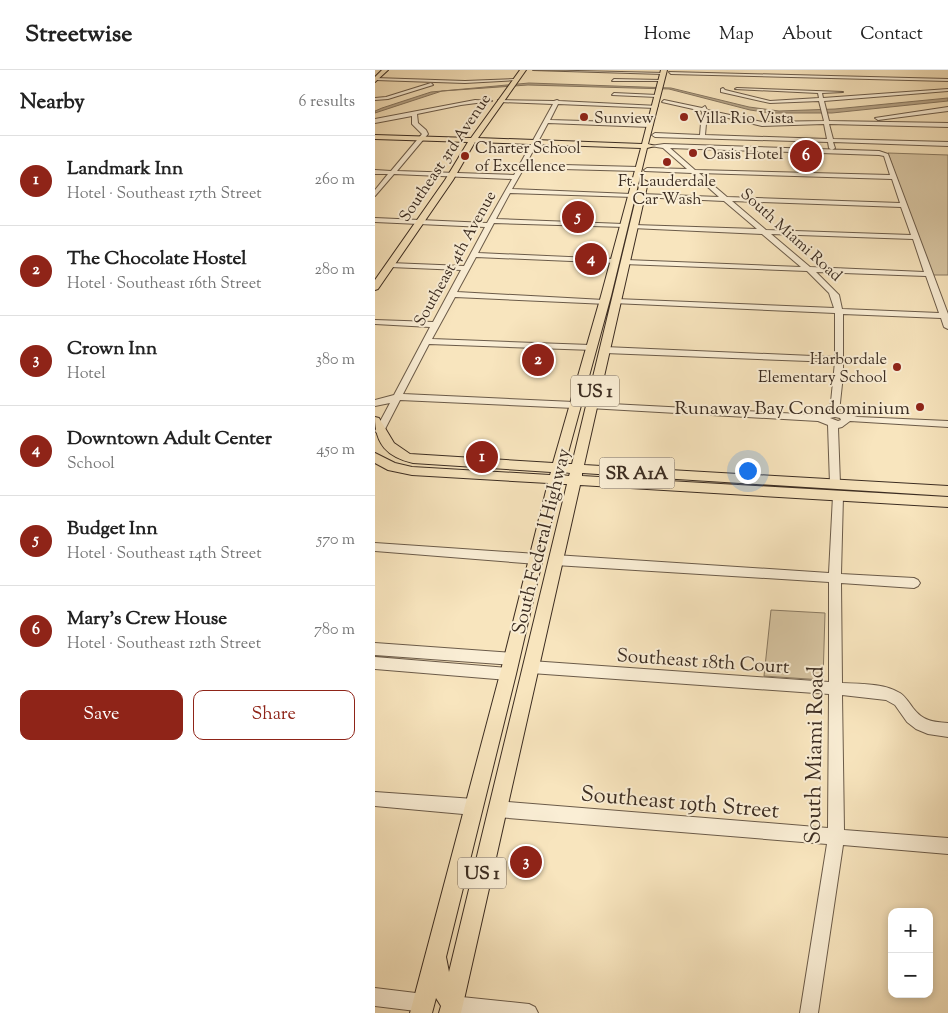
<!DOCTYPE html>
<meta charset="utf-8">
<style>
:root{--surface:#fff;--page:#f2f2f2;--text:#222;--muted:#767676;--line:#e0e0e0;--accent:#8f2418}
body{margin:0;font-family:"Sorts Mill Goudy",serif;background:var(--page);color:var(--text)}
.controls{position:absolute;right:15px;bottom:15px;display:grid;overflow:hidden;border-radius:10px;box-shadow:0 2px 8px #0003}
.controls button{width:45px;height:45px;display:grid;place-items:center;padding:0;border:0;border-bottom:1px solid var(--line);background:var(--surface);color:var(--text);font:25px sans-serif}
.you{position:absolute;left:372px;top:400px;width:18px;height:18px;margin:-12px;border:4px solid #fff;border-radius:50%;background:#1a73e8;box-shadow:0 0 0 8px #1a73e833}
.badge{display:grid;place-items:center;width:32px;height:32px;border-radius:50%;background:var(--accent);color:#fff;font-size:16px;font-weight:700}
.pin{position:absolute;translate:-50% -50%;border:2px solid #fff;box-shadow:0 1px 5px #0006}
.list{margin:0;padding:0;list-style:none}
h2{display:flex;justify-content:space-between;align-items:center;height:65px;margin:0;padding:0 20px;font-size:21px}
h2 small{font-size:16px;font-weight:400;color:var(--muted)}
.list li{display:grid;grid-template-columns:32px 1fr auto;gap:15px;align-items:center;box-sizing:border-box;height:90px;padding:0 20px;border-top:1px solid var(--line)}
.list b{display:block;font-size:19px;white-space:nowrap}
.list p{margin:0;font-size:16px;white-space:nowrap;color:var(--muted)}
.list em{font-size:16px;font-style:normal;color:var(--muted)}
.actions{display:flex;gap:10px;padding:15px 20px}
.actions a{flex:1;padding:11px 0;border:1px solid var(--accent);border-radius:10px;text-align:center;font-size:18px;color:var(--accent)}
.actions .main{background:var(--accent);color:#fff}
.map{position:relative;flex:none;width:573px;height:943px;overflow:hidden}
header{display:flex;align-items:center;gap:30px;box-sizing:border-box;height:70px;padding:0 25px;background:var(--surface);border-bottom:1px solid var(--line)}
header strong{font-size:24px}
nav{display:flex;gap:28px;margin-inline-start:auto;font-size:18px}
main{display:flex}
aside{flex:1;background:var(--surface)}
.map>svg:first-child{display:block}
.green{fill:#d8c6a3;stroke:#8a7a62}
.water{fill:#b8a689;stroke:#867660}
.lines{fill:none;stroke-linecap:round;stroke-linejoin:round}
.minor-casing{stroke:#6b5b49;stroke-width:2}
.major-casing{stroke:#3c2d22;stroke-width:2}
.minor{fill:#faeed5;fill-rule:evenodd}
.major{fill:#f8e5be;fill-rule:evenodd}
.poi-dot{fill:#8f2418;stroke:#faeed5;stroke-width:2}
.labels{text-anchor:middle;stroke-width:4;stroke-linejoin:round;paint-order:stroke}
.far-poi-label{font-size:16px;fill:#3c2d22;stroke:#faeed5;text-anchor:start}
.far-street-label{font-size:16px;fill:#3c2d22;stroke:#faeed5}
.shield{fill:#faeed5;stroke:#756758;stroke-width:1}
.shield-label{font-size:18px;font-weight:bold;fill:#3c2d22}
.poi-label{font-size:19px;fill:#3c2d22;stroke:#faeed5;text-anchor:end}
.street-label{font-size:19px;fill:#3c2d22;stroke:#faeed5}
.near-street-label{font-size:22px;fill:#3c2d22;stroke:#faeed5}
</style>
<header>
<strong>Streetwise</strong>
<nav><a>Home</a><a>Map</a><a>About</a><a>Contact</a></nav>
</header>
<main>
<aside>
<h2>Nearby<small>6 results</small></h2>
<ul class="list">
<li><span class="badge">1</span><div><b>Landmark Inn</b><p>Hotel · Southeast 17th Street</p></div><em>260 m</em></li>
<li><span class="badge">2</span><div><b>The Chocolate Hostel</b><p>Hotel · Southeast 16th Street</p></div><em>280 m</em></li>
<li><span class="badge">3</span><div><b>Crown Inn</b><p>Hotel</p></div><em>380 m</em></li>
<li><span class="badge">4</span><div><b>Downtown Adult Center</b><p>School</p></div><em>450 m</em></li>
<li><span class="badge">5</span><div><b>Budget Inn</b><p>Hotel · Southeast 14th Street</p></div><em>570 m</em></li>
<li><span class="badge">6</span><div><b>Mary's Crew House</b><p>Hotel · Southeast 12th Street</p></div><em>780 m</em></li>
</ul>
<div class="actions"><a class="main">Save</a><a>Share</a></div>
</aside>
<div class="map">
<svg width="573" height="943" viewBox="0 0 573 943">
<rect width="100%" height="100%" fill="#f8e5be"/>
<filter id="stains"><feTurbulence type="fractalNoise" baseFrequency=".004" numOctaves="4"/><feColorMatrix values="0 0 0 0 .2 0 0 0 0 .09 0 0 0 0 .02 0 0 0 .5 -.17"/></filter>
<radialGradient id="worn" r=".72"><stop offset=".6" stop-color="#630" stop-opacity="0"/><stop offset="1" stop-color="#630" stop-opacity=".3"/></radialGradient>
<path class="green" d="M 513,83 L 573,85 L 573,205 L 556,205 Z
M 396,540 L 450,543 L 448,610 L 389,606 Z"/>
<path class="water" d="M 154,13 L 296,18 L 374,37 L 404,41 L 460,39 L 573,28 L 573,31 L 457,43 L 396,43 L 375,40 L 294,19 L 153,15 L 67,21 L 0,43 L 0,41 L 7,38 L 56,22 Z"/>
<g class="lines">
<defs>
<path id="minor" d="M 158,0 L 290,3 L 288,4 Z
M 294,2 L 573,9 L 573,11 L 296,4 Z
M 0,8 L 90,11 L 140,9 L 142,10 L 90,13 L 1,10 Z
M 239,9 L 286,10 L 288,11 L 237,11 Z
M 56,13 L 58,15 L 13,29 L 0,30 L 0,28 L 11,27 Z
M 348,18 L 350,20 L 395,31 L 444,28 L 443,23 L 360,19 L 362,18 L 468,22 L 447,23 L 448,28 L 573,19 L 573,21 L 449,31 L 454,51 L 573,53 L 573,57 L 454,54 L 458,69 L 573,72 L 573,76 L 458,72 L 460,78 L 457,80 L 454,78 L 453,72 L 280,67 L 277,65 L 280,63 L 325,65 L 327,41 L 287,32 L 289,30 L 327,38 L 330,36 L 332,40 L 387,52 L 449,51 L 444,31 L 395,33 L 346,22 L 346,19 ZM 332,43 L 387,56 L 449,54 L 452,69 L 330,65 Z
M 239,23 L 282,25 L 284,26 L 282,27 L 237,25 Z
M 100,30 L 117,31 L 86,35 L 42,44 L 43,53 L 51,60 L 53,64 L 22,101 L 139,105 L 178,34 L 125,32 L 123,30 L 179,31 L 182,30 L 184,31 L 283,36 L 280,38 L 183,34 L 175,50 L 275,53 L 278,55 L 275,57 L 173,53 L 151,94 L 263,97 L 266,99 L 263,101 L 149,98 L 137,119 L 256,124 L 259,126 L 258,127 L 135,123 L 121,149 L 248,154 L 251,156 L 250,157 L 119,153 L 103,183 L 239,189 L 243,191 L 242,193 L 101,187 L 82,222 L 229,230 L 232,230 L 232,234 L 80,227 L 57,269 L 215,275 L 218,276 L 218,280 L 54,274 L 28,324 L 199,332 L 204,335 L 199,338 L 25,330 L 8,363 L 2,363 L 0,361 L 15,333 L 0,336 L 0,330 L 19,325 L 55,257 L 0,254 L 0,250 L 58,252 L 86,200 L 15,197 L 11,195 L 15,193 L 89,196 L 110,157 L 0,152 L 0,148 L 112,153 L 137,109 L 19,104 L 0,126 L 0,120 L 13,104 L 0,104 L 0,100 L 16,101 L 47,64 L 37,54 L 37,46 L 0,53 L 0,49 Z
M 573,37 L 573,41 L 503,50 L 500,48 Z
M 289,74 L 504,81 L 513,84 L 573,244 L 573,259 L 569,257 L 566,248 L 468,244 L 468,305 L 464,342 L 483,347 L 573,351 L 573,357 L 475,351 L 467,357 L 463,358 L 465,414 L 460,418 L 455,414 L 453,355 L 443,351 L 214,338 L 212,336 L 217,333 L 444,345 L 455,342 L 460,292 L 230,283 L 226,280 L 230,277 L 460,287 L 460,243 L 238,233 L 238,229 L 241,229 L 459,238 L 454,223 L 432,201 L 248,194 L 247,192 L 251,190 L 426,197 L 387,164 L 257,158 L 256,157 L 259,155 L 382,159 L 349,131 L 264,127 L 263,126 L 266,124 L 344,127 L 317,103 L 270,101 L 269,100 L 272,98 L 312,99 L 288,78 L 275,76 ZM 295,78 L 504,85 L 509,86 L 515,105 L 320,100 ZM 324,103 L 517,109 L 525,133 L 352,127 ZM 357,131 L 526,137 L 536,165 L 391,160 ZM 396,164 L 538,169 L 549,202 L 435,197 ZM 441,202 L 551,206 L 564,243 L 467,239 L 464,225 ZM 460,347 L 465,348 L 466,350 L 463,351 L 455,348 Z
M 463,422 L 468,426 L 466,504 L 539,508 L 543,510 L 545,513 L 543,516 L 539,518 L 466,513 L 467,613 C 486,614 508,613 525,623 C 531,627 534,633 538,638 C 548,651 558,652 573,653 L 573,667 L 553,664 L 541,659 L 532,652 L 520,635 L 511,630 L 467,625 L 469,760 L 573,768 L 573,784 L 468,775 L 443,943 L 425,943 L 452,774 L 122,747 L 117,744 L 114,739 L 117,734 L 122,731 L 453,758 L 454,624 L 156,603 L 151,601 L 149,597 L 151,593 L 156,591 L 454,612 L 454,512 L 180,495 L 176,493 L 174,490 L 176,487 L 180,485 L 454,503 L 458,426 Z
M 0,473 L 162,484 L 166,486 L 168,489 L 166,492 L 162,494 L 0,481 Z
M 0,573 L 137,583 L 142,585 L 143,589 L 142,593 L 137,595 L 0,585 Z
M 0,587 L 133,598 L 138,600 L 140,604 L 138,608 L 133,610 L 0,599 Z
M 0,722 L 99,729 L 104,732 L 107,737 L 104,742 L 99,745 L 0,736 Z
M 0,918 L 49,924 L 55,927 L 58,933 L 55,939 L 49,942 L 0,936 Z
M 77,926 L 154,934 L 160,937 L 163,943 L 75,943 L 71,941 L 68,935 L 71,929 Z"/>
<path id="major" d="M 7,0 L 13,0 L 0,12 L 0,7 Z
M 145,0 L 151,0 L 103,68 L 267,74 L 286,0 L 292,0 L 273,74 L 280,76 L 272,78 L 236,226 L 190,394 L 197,394 L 265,112 L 269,110 L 273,112 L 209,395 L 573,416 L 573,426 L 207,403 L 207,406 L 573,427 L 573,437 L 205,415 L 86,943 L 64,943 L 66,936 L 61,928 L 57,943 L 35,943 L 125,604 L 173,413 L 37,405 L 13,400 L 0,393 L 0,383 L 20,393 L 37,397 L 175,405 L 176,402 L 38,393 C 12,387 0,374 0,347 L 4,348 L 19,373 L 35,384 L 178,393 L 226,226 L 266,78 L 100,72 L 78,110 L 3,219 L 0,220 L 0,210 L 70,110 L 93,72 L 0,69 L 0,65 L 96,68 ZM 188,402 L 195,403 L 194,406 L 187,405 ZM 185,414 L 192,414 L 74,902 L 71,887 L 141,604 Z"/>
</defs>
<use href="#minor" class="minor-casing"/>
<use href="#major" class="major-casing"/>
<use href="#minor" class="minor"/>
<use href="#major" class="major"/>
</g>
<g class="poi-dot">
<circle cx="209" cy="47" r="5"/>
<circle cx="309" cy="47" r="5"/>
<circle cx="318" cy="83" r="5"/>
<circle cx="90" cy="86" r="5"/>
<circle cx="292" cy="92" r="5"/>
<circle cx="522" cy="297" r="5"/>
<circle cx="545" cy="337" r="5"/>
</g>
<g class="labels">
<g class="far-poi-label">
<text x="219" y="53">Sunview</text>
<text x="319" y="53">Villa Rio Vista</text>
<text x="100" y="83">Charter School<tspan x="100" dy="18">of Excellence</tspan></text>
<text x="328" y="89">Oasis Hotel</text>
<text x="292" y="116" text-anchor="middle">Ft. Lauderdale<tspan x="292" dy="18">Car Wash</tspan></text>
<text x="512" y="294" text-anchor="end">Harbordale<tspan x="512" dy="18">Elementary School</tspan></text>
</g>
<g class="far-street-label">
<text transform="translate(69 87) rotate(-56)" y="6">Southeast 3rd Avenue</text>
<text transform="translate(417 164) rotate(42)" y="6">South Miami Road</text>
<text transform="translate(79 188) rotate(-61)" y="6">Southeast 4th Avenue</text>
</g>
<g class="shield">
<rect x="196" y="305.5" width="48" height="31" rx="4"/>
<rect x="224.5" y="387.5" width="75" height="31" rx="4"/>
<rect x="83" y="787.5" width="48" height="31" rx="4"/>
</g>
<g class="shield-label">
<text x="220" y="327">US 1</text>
<text x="262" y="409">SR A1A</text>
<text x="107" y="809">US 1</text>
</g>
<g class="poi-label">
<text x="535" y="344">Runaway Bay Condominium</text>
</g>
<g class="street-label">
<text transform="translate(165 471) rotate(-76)" y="7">South Federal Highway</text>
<text transform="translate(328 590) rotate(4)" y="7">Southeast 18th Court</text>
</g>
<g class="near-street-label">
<text transform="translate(438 685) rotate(-89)" y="8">South Miami Road</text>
<text transform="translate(305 731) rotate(5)" y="8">Southeast 19th Street</text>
</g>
</g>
<rect width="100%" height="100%" filter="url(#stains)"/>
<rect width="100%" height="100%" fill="url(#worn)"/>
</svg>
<div class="controls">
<button>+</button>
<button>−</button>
</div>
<div class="you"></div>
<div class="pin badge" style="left:107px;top:387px">1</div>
<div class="pin badge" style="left:163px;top:290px">2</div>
<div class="pin badge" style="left:151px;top:792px">3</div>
<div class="pin badge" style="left:216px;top:189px">4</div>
<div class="pin badge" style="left:203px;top:147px">5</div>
<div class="pin badge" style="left:431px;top:86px">6</div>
</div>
</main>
